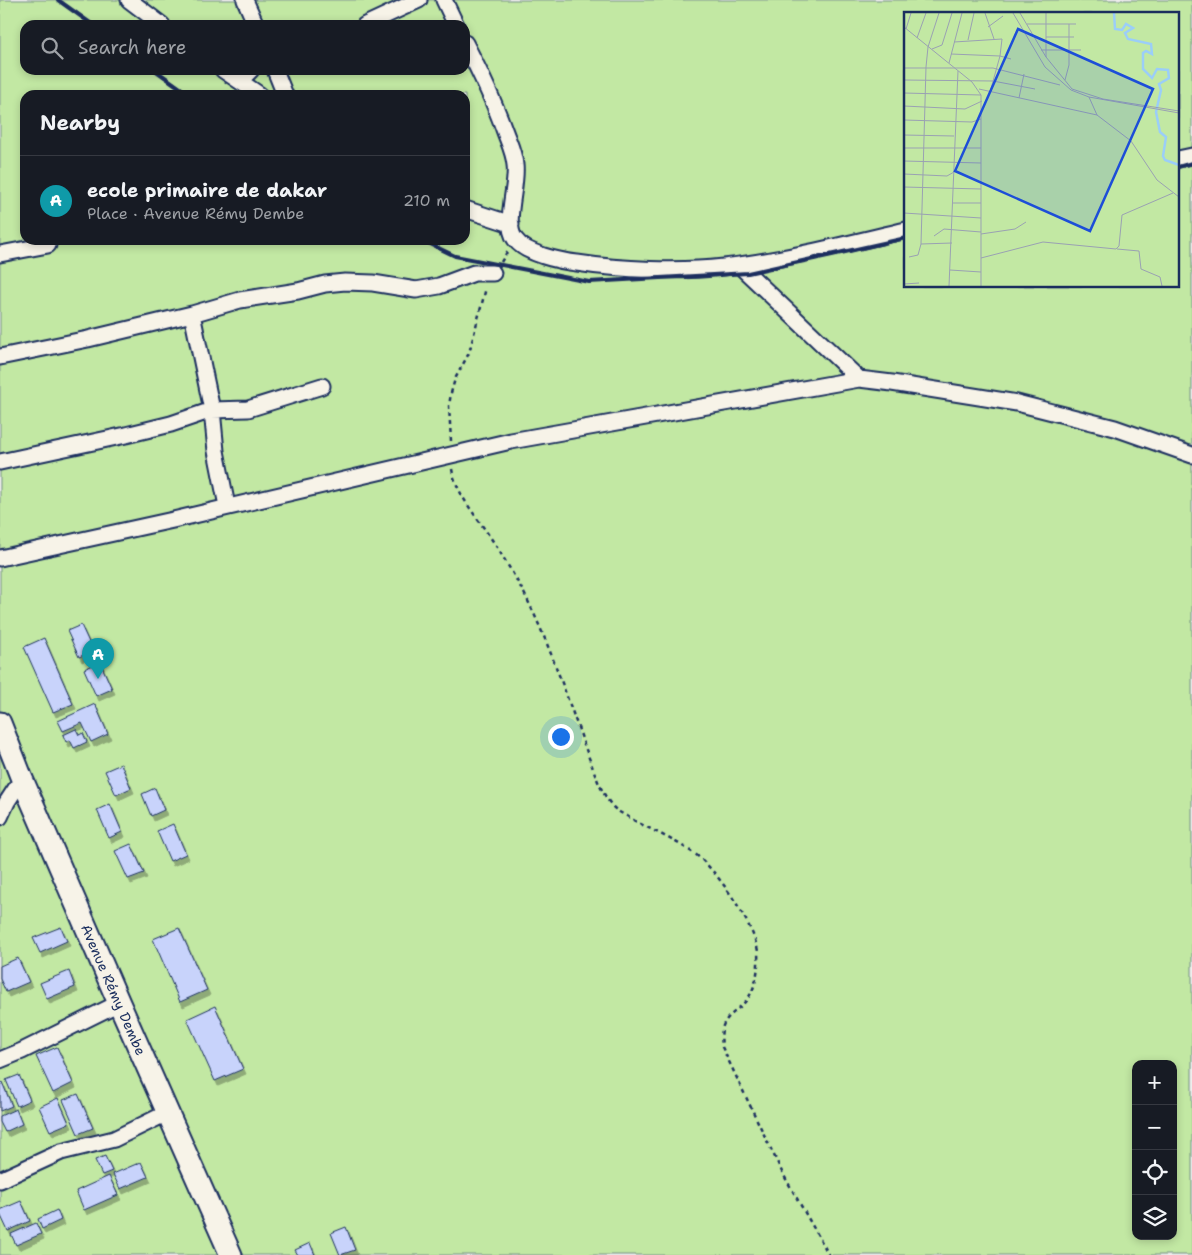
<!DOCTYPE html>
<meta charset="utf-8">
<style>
:root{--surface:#171b24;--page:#20242c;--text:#f1f3f6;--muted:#9ea1a6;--line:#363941;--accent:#2563eb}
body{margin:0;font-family:"Shantell Sans",sans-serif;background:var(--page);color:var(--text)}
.controls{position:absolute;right:15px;bottom:15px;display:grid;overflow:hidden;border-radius:10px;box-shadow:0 2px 8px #0003}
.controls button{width:45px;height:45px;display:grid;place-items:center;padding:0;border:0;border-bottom:1px solid var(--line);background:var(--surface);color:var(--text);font:25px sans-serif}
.you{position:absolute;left:560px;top:736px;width:18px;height:18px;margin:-12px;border:4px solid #fff;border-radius:50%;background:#1a73e8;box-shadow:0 0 0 8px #1a73e833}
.badge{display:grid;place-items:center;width:32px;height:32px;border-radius:50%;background:var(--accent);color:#fff;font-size:16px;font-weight:700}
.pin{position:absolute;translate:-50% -41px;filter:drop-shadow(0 1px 2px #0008)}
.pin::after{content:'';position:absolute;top:26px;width:18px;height:15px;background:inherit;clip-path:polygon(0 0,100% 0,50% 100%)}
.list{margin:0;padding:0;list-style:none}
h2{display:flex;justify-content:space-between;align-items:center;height:65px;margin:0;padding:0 20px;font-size:21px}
h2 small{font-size:16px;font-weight:400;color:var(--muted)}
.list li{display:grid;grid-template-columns:32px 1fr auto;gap:15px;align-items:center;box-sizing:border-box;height:90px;padding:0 20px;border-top:1px solid var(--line)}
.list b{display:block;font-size:19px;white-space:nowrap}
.list p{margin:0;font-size:16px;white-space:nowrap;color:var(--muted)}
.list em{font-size:16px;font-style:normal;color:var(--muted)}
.icon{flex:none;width:28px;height:28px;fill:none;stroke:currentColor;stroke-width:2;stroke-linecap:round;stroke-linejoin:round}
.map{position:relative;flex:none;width:1192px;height:1255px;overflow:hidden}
.search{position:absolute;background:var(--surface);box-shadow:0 2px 8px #0003;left:20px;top:20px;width:450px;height:55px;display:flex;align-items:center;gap:12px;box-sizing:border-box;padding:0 18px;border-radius:15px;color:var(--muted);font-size:19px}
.panel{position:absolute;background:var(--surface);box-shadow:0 2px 8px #0003;left:20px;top:90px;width:450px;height:155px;border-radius:15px}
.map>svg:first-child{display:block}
.green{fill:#c2e8a3;stroke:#6e8c80;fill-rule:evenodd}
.building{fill:#c8d3fb;stroke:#1b2f5e;filter:url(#shadow)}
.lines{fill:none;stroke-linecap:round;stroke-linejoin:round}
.street-casing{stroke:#1b2f5e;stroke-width:19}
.secondary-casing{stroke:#1b2f5e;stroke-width:25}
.path{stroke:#1b2f5e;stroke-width:2.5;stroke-dasharray:4 4;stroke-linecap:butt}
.street{stroke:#f7f3e8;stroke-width:15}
.secondary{stroke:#f7f3e8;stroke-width:21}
.rail{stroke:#1b2f5e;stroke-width:4}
.labels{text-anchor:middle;stroke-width:4;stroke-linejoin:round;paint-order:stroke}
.street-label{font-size:14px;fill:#1b2f5e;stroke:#f7f3e8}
.inset-river{fill:none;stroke:#9bcef8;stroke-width:2.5}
.inset-road{fill:none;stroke:#9aa1b3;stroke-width:1}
.view{fill:#1d4ed8;fill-opacity:0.15;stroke:#1d4ed8;stroke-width:2.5}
.inset-edge{fill:none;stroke:#1b2f5e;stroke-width:2.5}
</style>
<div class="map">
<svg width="1192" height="1255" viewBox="0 0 1192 1255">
<defs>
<filter id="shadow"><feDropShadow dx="3" dy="5" stdDeviation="0" flood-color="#0004"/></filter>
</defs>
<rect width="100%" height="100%" fill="#eeedec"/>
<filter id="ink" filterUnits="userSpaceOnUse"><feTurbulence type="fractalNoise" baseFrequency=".02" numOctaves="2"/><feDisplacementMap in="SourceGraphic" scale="10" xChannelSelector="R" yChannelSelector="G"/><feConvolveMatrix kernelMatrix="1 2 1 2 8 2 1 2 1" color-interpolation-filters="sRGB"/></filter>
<g filter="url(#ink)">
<path class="green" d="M 0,0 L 1192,0 L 1192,1255 L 0,1255 ZM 906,14 L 1178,14 L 1178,286 L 906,286 ZM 25,25 L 465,25 L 465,70 L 25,70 ZM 25,95 L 465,95 L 465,240 L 25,240 ZM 1136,1064 L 1173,1064 L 1173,1236 L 1136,1236 Z"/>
<path class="building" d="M 81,625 L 93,651 L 79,657 L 67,631 Z
M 44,638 L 73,704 L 53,712 L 24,647 Z
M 100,662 L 112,689 L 96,696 L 84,669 Z
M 95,704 L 108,734 L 91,742 L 82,723 L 63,731 L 58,721 Z
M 76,729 L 79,735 L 83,733 L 87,742 L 74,748 L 70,740 L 66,742 L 63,735 Z
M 121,764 L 131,788 L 116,795 L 105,771 Z
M 155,788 L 164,810 L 151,816 L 142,794 Z
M 110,804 L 122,832 L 109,838 L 97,810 Z
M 173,824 L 186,854 L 170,861 L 157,831 Z
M 131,844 L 144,873 L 128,879 L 115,851 Z
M 61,927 L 67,941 L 40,953 L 33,938 Z
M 179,928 L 207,990 L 180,1002 L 153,939 Z
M 18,958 L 29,982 L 6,992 L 0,979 L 0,966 Z
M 69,971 L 75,987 L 47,999 L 40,983 Z
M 215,1006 L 243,1069 L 215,1081 L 187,1019 Z
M 57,1047 L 73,1083 L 53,1093 L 36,1056 Z
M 19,1075 L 30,1100 L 17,1106 L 6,1080 Z
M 2,1082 L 12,1106 L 0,1111 L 0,1083 Z
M 78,1094 L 93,1128 L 78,1134 L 63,1100 Z
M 58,1098 L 69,1123 L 50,1131 L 39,1107 Z
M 16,1109 L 22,1124 L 5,1132 L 0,1122 L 0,1116 Z
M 105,1156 L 112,1171 L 102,1175 L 95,1160 Z
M 141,1162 L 148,1177 L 120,1189 L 113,1174 Z
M 109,1176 L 118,1195 L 84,1210 L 76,1191 Z
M 21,1201 L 30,1221 L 8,1231 L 0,1214 L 0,1210 Z
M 57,1210 L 61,1220 L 42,1229 L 38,1219 Z
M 36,1223 L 41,1234 L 16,1245 L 11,1234 Z
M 346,1227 L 355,1250 L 340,1255 L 331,1233 Z
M 310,1243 L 315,1255 L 298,1255 L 295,1250 Z"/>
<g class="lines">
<defs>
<path id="street" d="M 129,0 L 162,25
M 245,0 L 256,25
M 444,0 L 456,25
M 365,25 L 419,0
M 465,43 C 480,72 494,101 505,132 C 509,143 514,153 515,165 C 518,185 503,223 515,239 C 525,254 560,261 577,263 C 622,270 679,272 724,267 C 785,260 846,244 906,230
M 223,70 L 260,95
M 275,70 L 285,95
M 240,81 L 251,70
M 1178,159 L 1192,156
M 465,209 L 511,224
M 0,254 L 48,245
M 739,265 L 859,379
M 192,314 L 212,410 L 216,451 L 227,506
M 0,357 L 88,339 L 192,314 L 240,300 L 298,291 L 325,284 L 345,282 L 373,283 L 416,290 L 439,286 L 474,273 L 493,273
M 0,462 L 126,435 L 171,424 L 212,410 L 248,409 L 322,386
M 0,558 L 173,520 L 511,441 L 859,379 L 892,383 L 1017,403 L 1115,428 L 1192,455
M 0,817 L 7,802 L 22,779
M 0,1060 L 22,1051 L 119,1003
M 0,1180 L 61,1152 L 114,1139 L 167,1113"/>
<g id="secondary">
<path id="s1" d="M 0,723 L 22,779 L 119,1003 L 231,1255"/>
</g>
</defs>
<use href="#street" class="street-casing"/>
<use href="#secondary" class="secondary-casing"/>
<path class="path" d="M 501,262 L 507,252
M 451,441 L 449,406 L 451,393 L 455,379 L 469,353 L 486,288
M 452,469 C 456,492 473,512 486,531 C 500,551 512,572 524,593 C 555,654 574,721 599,784 C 603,792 607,800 613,807 C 619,813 628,816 635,821 C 654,831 674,840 692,852 C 715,866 755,926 758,952 C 759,969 756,991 744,1003 C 727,1020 719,1019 722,1047 L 782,1172 L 829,1255"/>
<use href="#street" class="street"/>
<use href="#secondary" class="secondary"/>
<path class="rail" d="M 58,0 L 93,25
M 155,70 L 190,95
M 1178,167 L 1192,163
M 422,240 L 455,256 L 589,282 L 748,273 L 906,238"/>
</g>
</g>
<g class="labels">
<g class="street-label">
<text dy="5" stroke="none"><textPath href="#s1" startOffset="290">Avenue Rémy Dembe</textPath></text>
</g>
</g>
<g transform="translate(904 12)">
<rect width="275" height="275" fill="#eeedec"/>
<path d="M 0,1 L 275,1 L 275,274 L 0,274 Z" fill="#c2e8a3"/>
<path class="inset-river" d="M 210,1 L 211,17 L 218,18 L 222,12 L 229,16 L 221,21 L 224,27 L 247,32 L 248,42 L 242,39 L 239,41 L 239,57 L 248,66 L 253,57 L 264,58 L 265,66 L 255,72 L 257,78 L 252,100 L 256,120 L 262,125 L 259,144 L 261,148 L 275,153"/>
<path class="inset-road" d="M 81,1 L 90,27M 109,1 L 141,55 L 167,78 L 185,85 L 275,101M 116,1 L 142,45 L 168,77 L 199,87 L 275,99M 123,12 L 172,12M 0,15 L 68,70 L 77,83 L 77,274M 84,15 L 99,4M 2,17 L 7,1M 142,25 L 170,25M 13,26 L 22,1M 64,28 L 70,1M 50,30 L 98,27 L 96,44 L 107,47M 28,37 L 38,33 L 48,1M 137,38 L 177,38M 47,42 L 96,44 L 86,80M 142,45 L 142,1M 45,51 L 58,1M 0,56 L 89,56 L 156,73M 0,68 L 89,69 L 131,77M 161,68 L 165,53 L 165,12M 75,77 L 193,103 L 227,129 L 253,168 L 275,185M 0,81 L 77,83M 185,85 L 193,103M 115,86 L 120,62M 0,94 L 61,97 L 78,89M 0,108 L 68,110 L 77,107M 0,123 L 50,124M 0,136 L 77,136M 0,149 L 77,151M 0,162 L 43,164 L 50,160M 0,175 L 77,177M 49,191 L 77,191M 0,201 L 77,206M 77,222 L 111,217 L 122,210M 30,224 L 40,217 L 77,220M 17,232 L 48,231M 213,237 L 235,239 L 237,257 L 256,265 L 258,274M 5,245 L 14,243 L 17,232 L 22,55 L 24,35 L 35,1M 77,246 L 139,230 L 212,237 L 215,234 L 218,203 L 269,181M 46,258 L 77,260M 0,272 L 15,271M 45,274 L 54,59"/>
<path class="view" d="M 114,17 L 249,77 L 186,219 L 51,159 Z"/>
<rect width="275" height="275" class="inset-edge"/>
</g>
</svg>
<div class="controls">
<button>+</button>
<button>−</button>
<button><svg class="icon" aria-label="locate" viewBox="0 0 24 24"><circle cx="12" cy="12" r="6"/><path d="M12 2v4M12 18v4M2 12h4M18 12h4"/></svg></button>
<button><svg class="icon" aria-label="layers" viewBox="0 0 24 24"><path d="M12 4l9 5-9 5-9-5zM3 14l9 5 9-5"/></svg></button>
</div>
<div class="you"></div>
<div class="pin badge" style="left:98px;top:679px;background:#0f9aa8">A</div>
<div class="search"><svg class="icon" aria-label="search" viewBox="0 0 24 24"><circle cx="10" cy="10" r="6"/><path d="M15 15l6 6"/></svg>Search here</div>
<section class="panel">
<h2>Nearby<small></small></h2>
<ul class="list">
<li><span class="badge" style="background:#0f9aa8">A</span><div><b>ecole primaire de dakar</b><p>Place · Avenue Rémy Dembe</p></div><em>210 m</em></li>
</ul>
</section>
</div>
